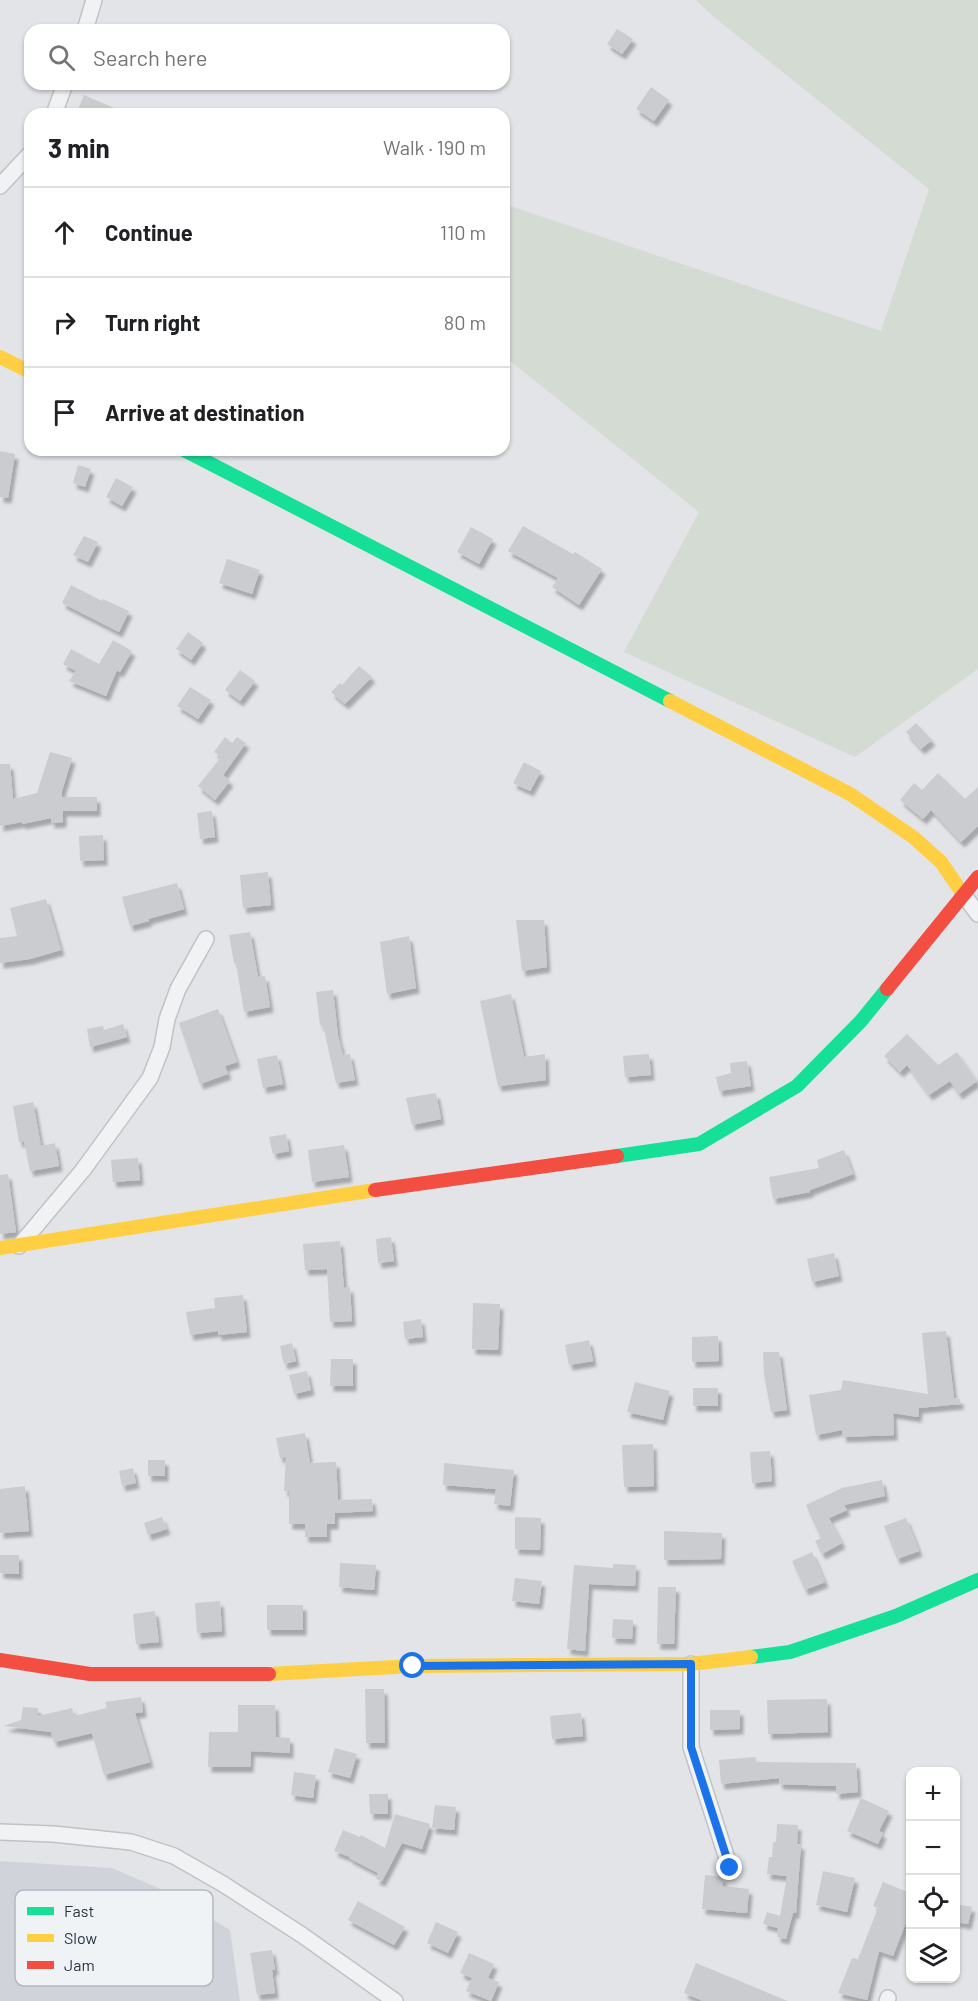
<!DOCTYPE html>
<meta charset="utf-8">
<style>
:root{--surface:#fff;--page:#f2f2f2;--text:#202124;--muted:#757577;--line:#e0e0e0}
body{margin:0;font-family:Barlow,sans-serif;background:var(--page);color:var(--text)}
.controls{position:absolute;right:18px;bottom:18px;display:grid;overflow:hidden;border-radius:12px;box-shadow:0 2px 4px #0004}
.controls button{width:54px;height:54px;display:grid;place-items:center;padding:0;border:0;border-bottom:2px solid var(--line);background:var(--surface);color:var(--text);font:30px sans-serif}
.stop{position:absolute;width:18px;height:18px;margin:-14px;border:4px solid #1a73e8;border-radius:50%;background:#fff}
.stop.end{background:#1a73e8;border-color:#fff;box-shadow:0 2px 6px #0008}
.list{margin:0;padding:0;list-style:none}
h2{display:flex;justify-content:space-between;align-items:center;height:78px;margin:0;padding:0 24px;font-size:26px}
h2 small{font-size:20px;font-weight:400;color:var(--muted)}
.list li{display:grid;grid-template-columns:39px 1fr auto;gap:18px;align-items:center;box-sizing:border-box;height:90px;padding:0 24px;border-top:2px solid var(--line)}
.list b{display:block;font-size:22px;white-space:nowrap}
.list em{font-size:20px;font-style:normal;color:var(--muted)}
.icon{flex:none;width:33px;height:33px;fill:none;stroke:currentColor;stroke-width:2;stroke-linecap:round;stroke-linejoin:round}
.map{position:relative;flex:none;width:978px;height:2001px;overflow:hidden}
.search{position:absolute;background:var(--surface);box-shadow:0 2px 4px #0004;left:24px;top:24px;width:486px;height:66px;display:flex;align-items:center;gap:15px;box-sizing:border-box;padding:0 21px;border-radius:18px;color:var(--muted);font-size:22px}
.panel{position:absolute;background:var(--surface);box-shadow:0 2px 4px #0004;left:24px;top:108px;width:486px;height:348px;border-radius:18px}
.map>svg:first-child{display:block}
.built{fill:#d0d4da}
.green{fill:#d3dbd2}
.building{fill:#cacccf;filter:url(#shadow)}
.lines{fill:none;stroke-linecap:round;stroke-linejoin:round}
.street-casing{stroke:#c0c2c5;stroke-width:18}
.street{stroke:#f1f2f3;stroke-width:15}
.fast{stroke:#16e098;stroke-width:14}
.slow{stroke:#ffcf43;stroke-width:14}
.jam{stroke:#f24e42;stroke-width:14}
.route{stroke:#1a73e8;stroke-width:8}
.key{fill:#eff3f6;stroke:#b3b9bf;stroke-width:1.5}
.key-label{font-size:16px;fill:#283340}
</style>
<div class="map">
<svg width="978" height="2001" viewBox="0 0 978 2001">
<defs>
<filter id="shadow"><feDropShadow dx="3.5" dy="5.5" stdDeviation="1.5" flood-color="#0004"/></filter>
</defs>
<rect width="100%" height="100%" fill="#e2e4e7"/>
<path class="built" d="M 0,1861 L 112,1868 L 172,1894 L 230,1930 L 240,2001 L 0,2001 Z"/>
<path class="green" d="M 696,0 L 978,0 L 978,669 L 855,757 L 624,652 L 699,512 L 504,356 L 504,204 L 881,331 L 929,189 L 714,17 Z"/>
<path class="building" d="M 617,29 L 633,39 L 622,54 L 607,44 Z
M 651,87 L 669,100 L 654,121 L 636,109 Z
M 84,95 L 128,114 L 76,114 Z
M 0,451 L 15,454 L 8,498 L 0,497 Z
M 78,465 L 91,469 L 85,487 L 73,483 Z
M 116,478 L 133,487 L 122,506 L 106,497 Z
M 523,526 L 573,554 L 575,552 L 602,569 L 579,605 L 552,587 L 558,578 L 508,551 Z
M 471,527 L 493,539 L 479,564 L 457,552 Z
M 84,536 L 98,542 L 88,562 L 73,555 Z
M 227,559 L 260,570 L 252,594 L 219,583 Z
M 71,585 L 102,601 L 103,599 L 129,611 L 119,632 L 62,603 Z
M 188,632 L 203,643 L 191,660 L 176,649 Z
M 113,640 L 132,651 L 120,672 L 117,670 L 106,696 L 69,681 L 76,671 L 63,664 L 71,649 L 99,664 Z
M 359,666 L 372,677 L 345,704 L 331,692 L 340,683 L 342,685 Z
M 240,670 L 255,681 L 240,701 L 225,690 Z
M 190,687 L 211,700 L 198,719 L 177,706 Z
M 916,723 L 932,740 L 921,749 L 906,732 Z
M 225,737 L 232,743 L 237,737 L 246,743 L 223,775 L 230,781 L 215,800 L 198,786 L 221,757 L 214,752 Z
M 50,752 L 72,758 L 62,791 L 62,797 L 97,797 L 97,811 L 63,811 L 63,822 L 51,823 L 51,818 L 22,824 L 22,822 L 0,826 L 0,764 L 10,764 L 13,799 L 37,793 Z
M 524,762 L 541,771 L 530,791 L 513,783 Z
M 938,773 L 965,799 L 978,787 L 978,826 L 961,842 L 931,810 L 923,819 L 900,800 L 914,783 L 922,790 Z
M 212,811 L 215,837 L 200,839 L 197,813 Z
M 103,835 L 104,860 L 80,861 L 79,836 Z
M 268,872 L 271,905 L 243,908 L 240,875 Z
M 177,883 L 184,909 L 148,919 L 149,921 L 130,926 L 122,897 Z
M 46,899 L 61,950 L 30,959 L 0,963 L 0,938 L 17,936 L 10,908 Z
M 516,920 L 544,920 L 547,967 L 522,971 Z
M 250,932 L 258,977 L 265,976 L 270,1007 L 244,1012 L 236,963 L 234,963 L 229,935 Z
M 409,936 L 416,988 L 387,994 L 380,942 Z
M 333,990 L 338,1036 L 343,1055 L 350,1054 L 355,1080 L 336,1083 L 323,1025 L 320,1025 L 316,992 Z
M 511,994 L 524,1057 L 545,1054 L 546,1080 L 498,1086 L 480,1001 Z
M 218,1009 L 237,1062 L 225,1066 L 228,1074 L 200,1084 L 179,1023 Z
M 123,1024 L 127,1037 L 90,1047 L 87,1029 L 103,1026 L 104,1030 Z
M 907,1034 L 938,1065 L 957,1052 L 977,1081 L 959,1094 L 950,1081 L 929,1095 L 907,1065 L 900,1072 L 884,1056 Z
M 649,1054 L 651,1075 L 625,1077 L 623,1056 Z
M 277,1055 L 283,1084 L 263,1088 L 257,1059 Z
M 747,1061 L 751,1086 L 719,1091 L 716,1077 L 731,1073 L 730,1063 Z
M 436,1093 L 441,1119 L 412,1125 L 406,1098 Z
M 33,1102 L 41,1146 L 55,1143 L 59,1166 L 30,1171 L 24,1141 L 19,1142 L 13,1106 Z
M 286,1134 L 289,1151 L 273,1154 L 269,1137 Z
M 344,1145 L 349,1177 L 312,1182 L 308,1150 Z
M 844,1150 L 853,1174 L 810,1190 L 810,1192 L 773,1199 L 769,1177 L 819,1168 L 817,1160 Z
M 138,1158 L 140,1180 L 113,1182 L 111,1160 Z
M 8,1174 L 16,1232 L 0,1234 L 0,1175 Z
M 391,1237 L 394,1261 L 378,1263 L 376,1239 Z
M 340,1241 L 344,1288 L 350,1287 L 352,1321 L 330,1322 L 327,1269 L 305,1270 L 303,1244 Z
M 834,1253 L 839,1276 L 812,1282 L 807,1259 Z
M 243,1295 L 247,1332 L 218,1335 L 218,1331 L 190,1335 L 186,1312 L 215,1308 L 214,1298 Z
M 473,1303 L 500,1304 L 498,1350 L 472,1349 Z
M 421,1319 L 423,1337 L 405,1339 L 403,1322 Z
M 946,1331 L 954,1398 L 960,1399 L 960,1404 L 919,1408 L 918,1417 L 893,1413 L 894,1435 L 843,1437 L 842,1430 L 816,1435 L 809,1395 L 841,1390 L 843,1380 L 928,1394 L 922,1333 Z
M 718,1336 L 719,1361 L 692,1362 L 692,1337 Z
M 589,1340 L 593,1361 L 569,1365 L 565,1345 Z
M 292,1343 L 296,1361 L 284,1364 L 280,1346 Z
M 763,1352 L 779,1352 L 787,1410 L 771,1412 L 764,1375 Z
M 331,1359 L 353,1359 L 353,1386 L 330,1386 Z
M 307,1371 L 311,1390 L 294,1394 L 289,1375 Z
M 635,1382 L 670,1391 L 663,1420 L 627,1412 Z
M 693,1388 L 718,1388 L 718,1406 L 693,1406 Z
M 305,1433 L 310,1463 L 336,1462 L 338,1500 L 372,1499 L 373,1511 L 335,1513 L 335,1524 L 327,1524 L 327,1537 L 305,1537 L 305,1524 L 289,1524 L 289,1491 L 284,1491 L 286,1457 L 280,1458 L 276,1438 Z
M 653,1444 L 654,1486 L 624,1487 L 622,1445 Z
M 770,1451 L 772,1481 L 752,1483 L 750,1452 Z
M 148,1460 L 165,1460 L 165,1476 L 148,1476 Z
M 444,1463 L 514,1470 L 510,1506 L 494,1504 L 496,1489 L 443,1485 Z
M 133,1468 L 136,1483 L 122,1486 L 119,1471 Z
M 882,1480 L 885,1496 L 844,1505 L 847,1510 L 829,1518 L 842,1543 L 822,1554 L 815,1541 L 821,1538 L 806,1505 L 842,1488 Z
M 25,1486 L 29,1531 L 0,1533 L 0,1489 Z
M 162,1517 L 167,1529 L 148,1535 L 144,1523 Z
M 515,1517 L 541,1518 L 540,1550 L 515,1549 Z
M 906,1518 L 919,1551 L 897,1559 L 884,1526 Z
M 664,1531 L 722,1533 L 721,1559 L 664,1560 Z
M 812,1552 L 825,1582 L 805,1590 L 792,1561 Z
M 0,1555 L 19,1555 L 19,1574 L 0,1573 Z
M 340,1563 L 376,1565 L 374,1590 L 339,1587 Z
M 613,1564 L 636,1565 L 635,1586 L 589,1584 L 585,1651 L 567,1649 L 574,1565 L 613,1568 Z
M 515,1578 L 542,1581 L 539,1604 L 512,1601 Z
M 658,1587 L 676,1587 L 674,1644 L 657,1644 Z
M 220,1601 L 222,1631 L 197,1633 L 195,1603 Z
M 267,1605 L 303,1605 L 303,1630 L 267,1630 Z
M 155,1611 L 159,1642 L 136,1644 L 133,1614 Z
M 613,1619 L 633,1620 L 632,1639 L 612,1638 Z
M 365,1689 L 384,1689 L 385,1743 L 366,1743 Z
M 141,1697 L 143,1712 L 135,1713 L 150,1762 L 104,1775 L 92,1733 L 54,1742 L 51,1732 L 4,1726 L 21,1720 L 23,1707 L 38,1708 L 38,1716 L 72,1708 L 74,1716 L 107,1708 L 105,1702 Z
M 827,1699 L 828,1732 L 768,1734 L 767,1700 Z
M 238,1705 L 275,1705 L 276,1737 L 290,1738 L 290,1753 L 251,1751 L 250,1767 L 208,1767 L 209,1732 L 238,1732 Z
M 710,1710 L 740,1710 L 740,1729 L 710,1730 Z
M 581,1713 L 583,1736 L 552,1739 L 550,1716 Z
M 335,1748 L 357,1754 L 350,1778 L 328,1772 Z
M 756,1757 L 756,1762 L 856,1763 L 858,1792 L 836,1794 L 836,1786 L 779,1784 L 779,1778 L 721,1784 L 719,1760 Z
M 294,1772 L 316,1775 L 313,1798 L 291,1795 Z
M 369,1794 L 388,1794 L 388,1814 L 370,1814 Z
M 861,1798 L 889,1811 L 879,1831 L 883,1833 L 878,1844 L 847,1831 Z
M 435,1805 L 456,1807 L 454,1830 L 432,1828 Z
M 395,1814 L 430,1824 L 422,1849 L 402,1843 L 382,1881 L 376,1879 L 378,1873 L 349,1858 L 350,1857 L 334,1851 L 343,1830 L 360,1837 L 361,1835 L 385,1848 Z
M 777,1824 L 798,1825 L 797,1844 L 801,1844 L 796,1913 L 793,1913 L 786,1939 L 777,1937 L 778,1928 L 763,1924 L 767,1912 L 780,1916 L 787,1876 L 767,1874 L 769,1857 L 772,1857 L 773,1842 L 776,1842 Z
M 823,1871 L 855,1878 L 847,1912 L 816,1905 Z
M 705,1875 L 723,1877 L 723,1886 L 749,1889 L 747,1913 L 702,1909 Z
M 883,1882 L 910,1893 L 910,1912 L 893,1956 L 879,1951 L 867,2000 L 838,1993 L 852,1958 L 858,1959 L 878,1908 L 873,1906 Z
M 358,1901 L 405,1927 L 394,1945 L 348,1920 Z
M 956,1904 L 972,1907 L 968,1924 L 956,1922 Z
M 436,1922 L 458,1932 L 448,1953 L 427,1943 Z
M 272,1950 L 275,1970 L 272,1970 L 275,1993 L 257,1995 L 250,1953 Z
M 469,1953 L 494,1964 L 488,1978 L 499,1982 L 491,2001 L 466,1991 L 472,1978 L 460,1973 Z
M 696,1963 L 788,2001 L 703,2001 L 684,1993 Z"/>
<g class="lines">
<defs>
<path id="street" d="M 85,30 L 94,0
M 54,114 L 65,84
M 0,186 L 30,154
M 963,894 L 978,914
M 19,1246 L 83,1170 L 150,1078 L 162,1047 L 167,1019 L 178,989 L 206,939
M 691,1664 L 691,1747 L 730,1868
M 0,1832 L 53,1834 L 131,1842 L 174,1856 L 223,1884 L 302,1935 L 395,2001
M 887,2001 L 888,1998"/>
</defs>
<use href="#street" class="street-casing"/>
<use href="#street" class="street"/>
<path class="fast" d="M 184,450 L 670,701
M 617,1156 L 699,1144 L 797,1086 L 861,1021 L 887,989
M 751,1657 L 790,1652 L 896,1616 L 978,1580"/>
<path class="slow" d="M 0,357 L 30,372
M 670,701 L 850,794 L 913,837 L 941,862 L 963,894
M 0,1248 L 375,1190
M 269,1674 L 413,1666 L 691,1664 L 751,1657"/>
<path class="jam" d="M 887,989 L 978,877
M 375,1190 L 617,1156
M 0,1660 L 90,1674 L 269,1674"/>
</g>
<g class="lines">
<path class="route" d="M 413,1666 L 691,1664 L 691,1747 L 730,1868"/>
</g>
<rect x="15" y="1890" width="198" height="96" rx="9" class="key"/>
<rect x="27" y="1907" width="27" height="8" fill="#16e098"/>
<rect x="27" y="1934" width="27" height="8" fill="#ffcf43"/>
<rect x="27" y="1961" width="27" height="8" fill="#f24e42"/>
<g class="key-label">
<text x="64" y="1917">Fast</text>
<text x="64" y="1944">Slow</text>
<text x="64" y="1971">Jam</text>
</g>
</svg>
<div class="controls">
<button>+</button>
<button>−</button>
<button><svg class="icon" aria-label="locate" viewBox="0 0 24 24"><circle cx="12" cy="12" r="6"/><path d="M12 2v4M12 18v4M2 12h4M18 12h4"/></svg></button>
<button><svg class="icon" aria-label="layers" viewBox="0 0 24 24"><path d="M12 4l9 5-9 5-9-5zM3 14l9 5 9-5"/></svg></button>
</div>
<div class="stop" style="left:413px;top:1666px"></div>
<div class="stop end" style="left:730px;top:1868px"></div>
<div class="search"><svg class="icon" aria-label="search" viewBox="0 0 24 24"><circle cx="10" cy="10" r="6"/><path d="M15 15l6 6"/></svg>Search here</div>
<section class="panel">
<h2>3 min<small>Walk · 190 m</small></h2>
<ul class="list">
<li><svg class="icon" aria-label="ahead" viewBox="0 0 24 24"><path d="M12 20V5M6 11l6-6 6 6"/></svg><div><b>Continue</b></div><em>110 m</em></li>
<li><svg class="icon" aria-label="right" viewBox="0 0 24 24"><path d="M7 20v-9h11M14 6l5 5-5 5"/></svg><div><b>Turn right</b></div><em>80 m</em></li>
<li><svg class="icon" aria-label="arrive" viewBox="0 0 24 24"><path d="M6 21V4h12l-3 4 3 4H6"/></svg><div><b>Arrive at destination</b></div></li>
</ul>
</section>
</div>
